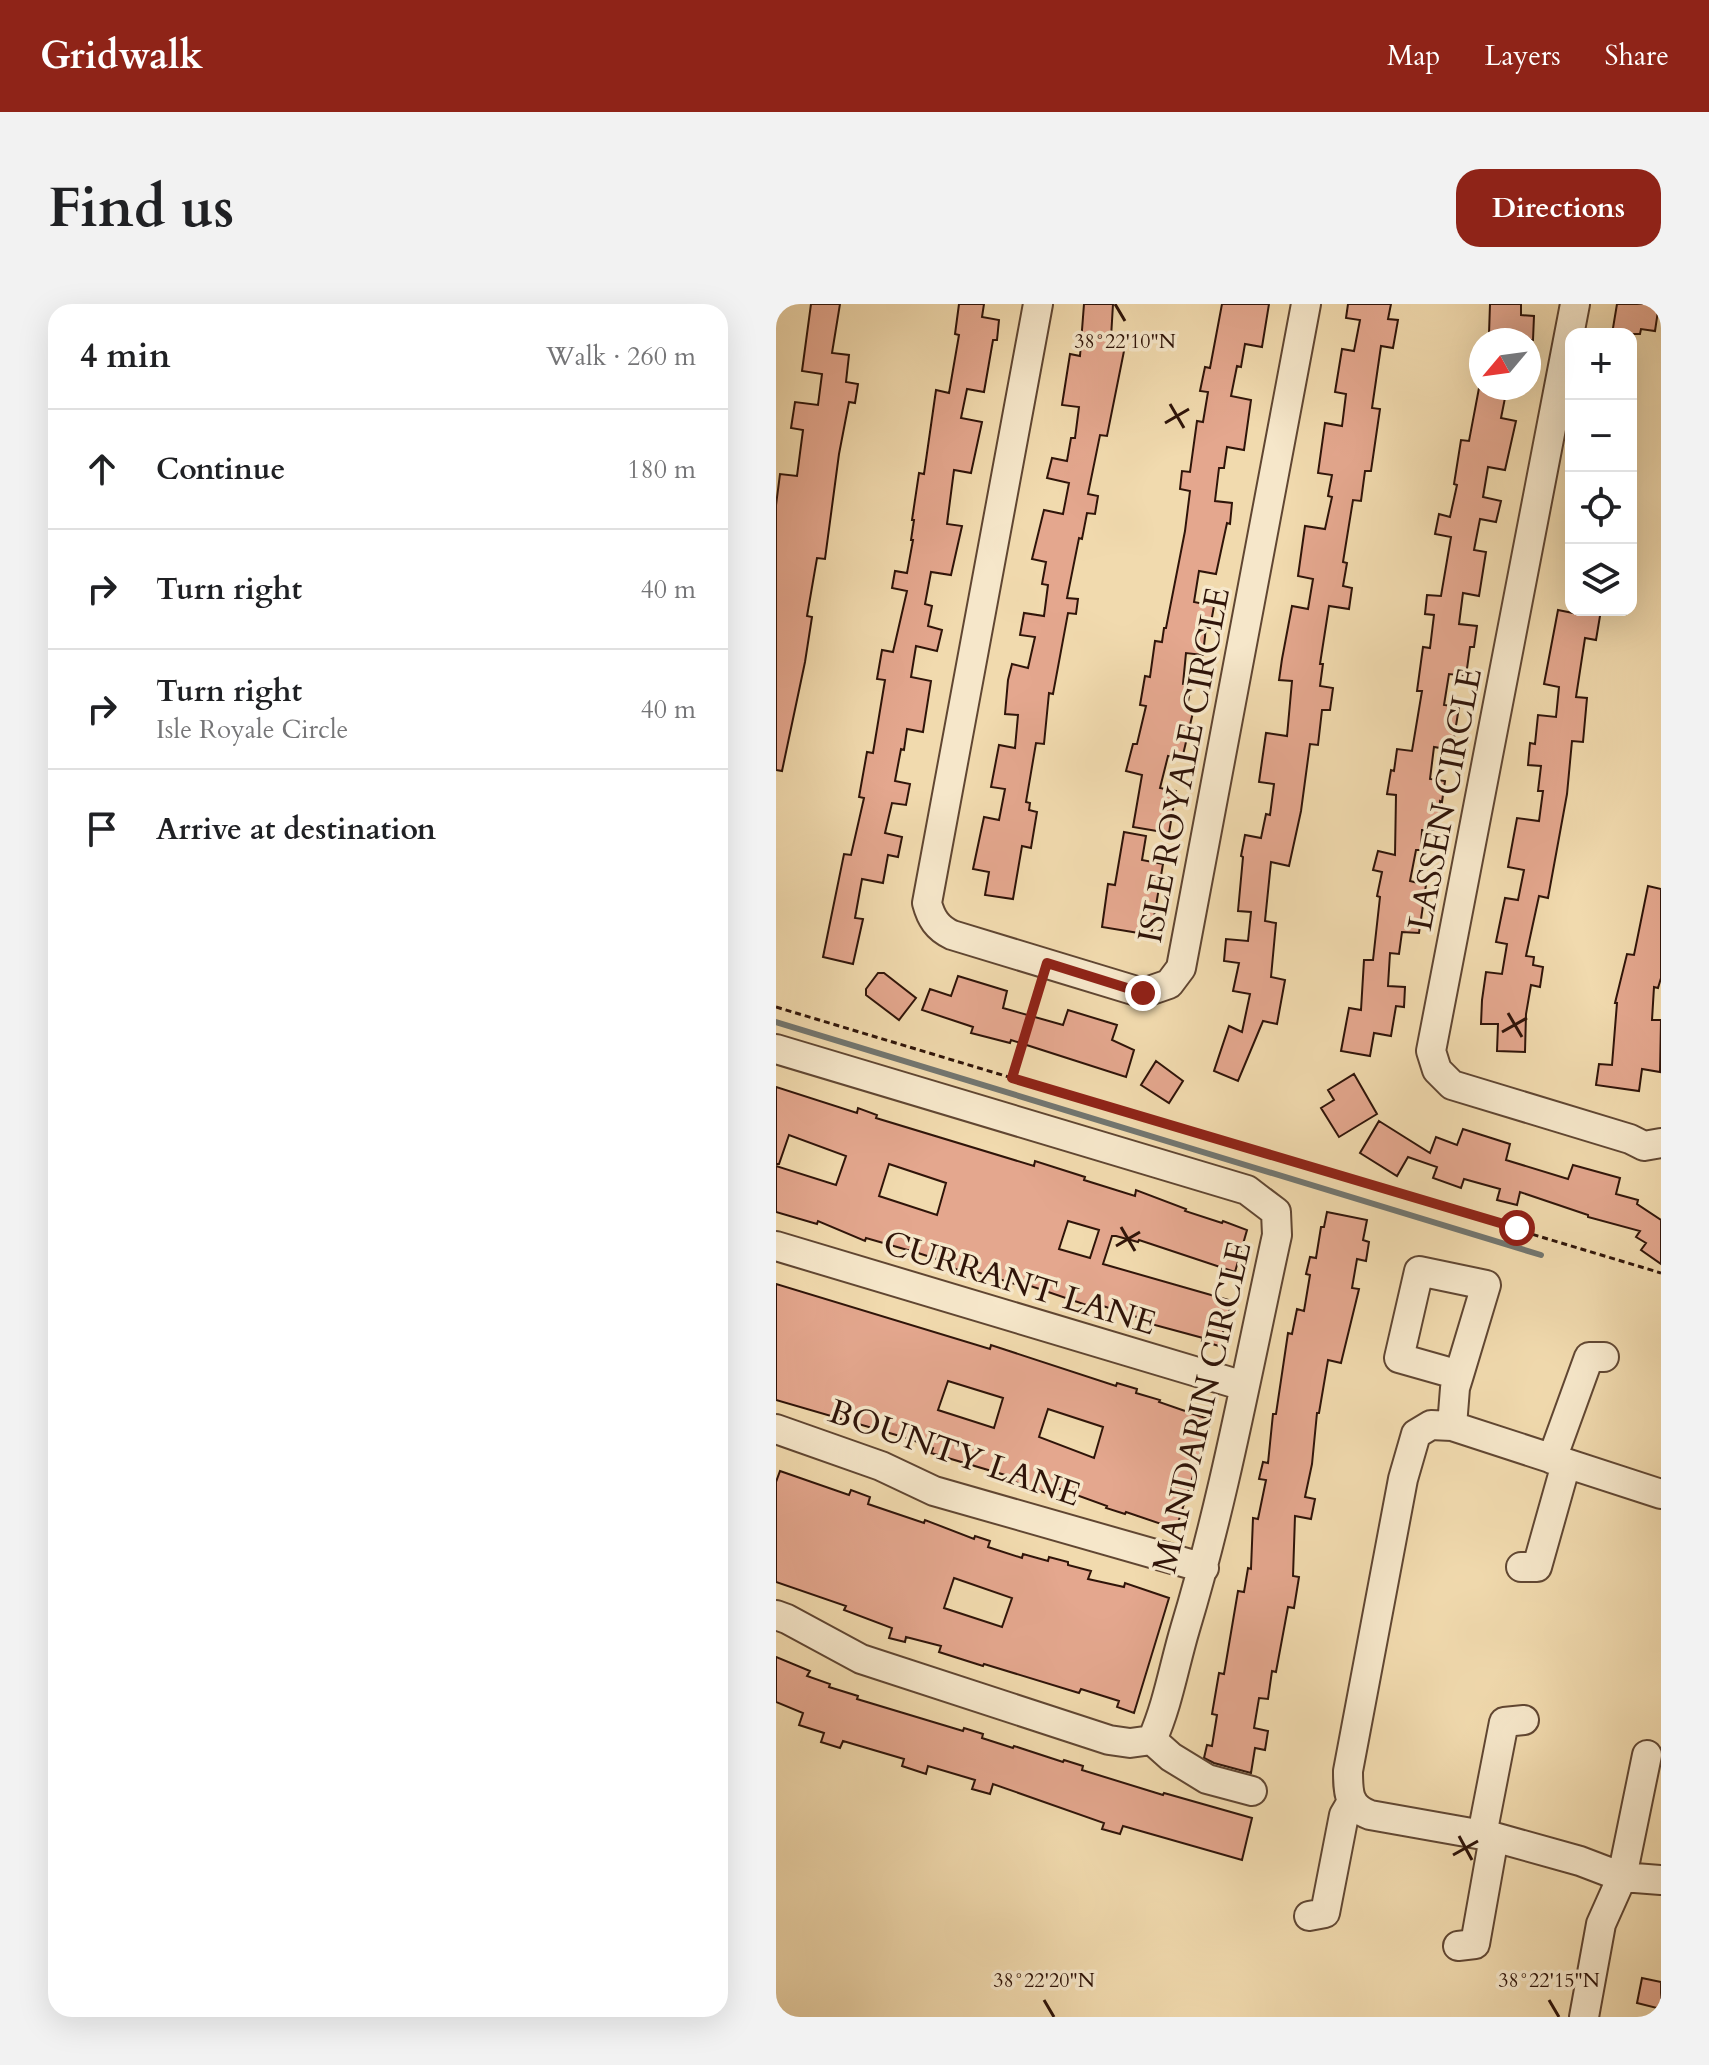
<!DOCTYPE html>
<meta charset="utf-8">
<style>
:root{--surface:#fff;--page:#f2f2f2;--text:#202124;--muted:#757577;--line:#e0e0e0;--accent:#8f2418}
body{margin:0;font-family:Cardo,serif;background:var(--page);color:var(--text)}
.controls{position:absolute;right:24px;top:24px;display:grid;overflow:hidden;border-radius:16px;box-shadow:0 8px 32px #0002}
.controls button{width:72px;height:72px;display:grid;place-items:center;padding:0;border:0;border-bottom:2px solid var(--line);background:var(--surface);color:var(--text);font:40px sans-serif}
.compass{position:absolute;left:693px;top:24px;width:72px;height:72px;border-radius:50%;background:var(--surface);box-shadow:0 8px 32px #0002;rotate:241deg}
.stop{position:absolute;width:24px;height:24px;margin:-18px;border:6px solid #8f2418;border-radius:50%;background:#fff}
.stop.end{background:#8f2418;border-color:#fff;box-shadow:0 2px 8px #0008}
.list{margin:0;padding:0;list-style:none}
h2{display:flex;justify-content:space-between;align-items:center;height:104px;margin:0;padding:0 32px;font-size:34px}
h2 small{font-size:26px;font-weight:400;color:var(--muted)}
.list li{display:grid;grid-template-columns:52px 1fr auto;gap:24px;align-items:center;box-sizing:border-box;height:120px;padding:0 32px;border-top:2px solid var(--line)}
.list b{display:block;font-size:30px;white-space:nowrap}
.list p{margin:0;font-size:26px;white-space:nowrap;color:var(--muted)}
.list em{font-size:26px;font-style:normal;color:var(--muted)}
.icon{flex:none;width:44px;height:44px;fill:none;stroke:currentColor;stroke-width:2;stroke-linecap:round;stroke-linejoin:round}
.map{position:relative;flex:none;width:885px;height:1713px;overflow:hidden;border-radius:24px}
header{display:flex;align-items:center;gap:48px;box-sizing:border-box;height:112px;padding:0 40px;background:var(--accent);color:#fff}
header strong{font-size:38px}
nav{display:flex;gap:44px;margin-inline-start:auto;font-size:28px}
.intro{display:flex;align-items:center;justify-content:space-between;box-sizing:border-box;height:192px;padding:0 48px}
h1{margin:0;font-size:56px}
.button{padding:20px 36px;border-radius:24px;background:var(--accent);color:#fff;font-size:28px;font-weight:700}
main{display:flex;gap:48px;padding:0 48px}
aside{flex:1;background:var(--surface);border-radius:24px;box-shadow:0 8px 32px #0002}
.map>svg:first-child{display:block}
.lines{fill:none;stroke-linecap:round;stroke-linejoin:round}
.stream{stroke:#727670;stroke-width:6}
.building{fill:#e4a78e;stroke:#2f1409;stroke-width:2;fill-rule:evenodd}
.minor-casing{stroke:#604632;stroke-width:32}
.path{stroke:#2f1409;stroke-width:3;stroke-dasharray:6 4;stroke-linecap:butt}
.minor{stroke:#f6e7ca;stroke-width:28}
.route{stroke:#8f2418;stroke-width:10}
.ticks{fill:none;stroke:#2f1409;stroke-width:3}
.labels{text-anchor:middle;stroke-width:7;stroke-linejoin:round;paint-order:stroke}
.street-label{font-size:34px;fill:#2f1409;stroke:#f6e7ca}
.ticks-label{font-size:20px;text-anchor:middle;fill:#2f1409;stroke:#f6e7ca;stroke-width:7;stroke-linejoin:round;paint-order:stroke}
</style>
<header>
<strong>Gridwalk</strong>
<nav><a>Map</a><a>Layers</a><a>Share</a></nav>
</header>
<div class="intro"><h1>Find us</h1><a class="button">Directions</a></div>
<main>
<aside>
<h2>4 min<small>Walk · 260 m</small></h2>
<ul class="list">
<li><svg class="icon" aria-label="ahead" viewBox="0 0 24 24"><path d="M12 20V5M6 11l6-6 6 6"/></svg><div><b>Continue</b></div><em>180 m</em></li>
<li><svg class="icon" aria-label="right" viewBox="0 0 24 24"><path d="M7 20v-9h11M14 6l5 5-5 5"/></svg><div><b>Turn right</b></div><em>40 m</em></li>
<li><svg class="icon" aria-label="right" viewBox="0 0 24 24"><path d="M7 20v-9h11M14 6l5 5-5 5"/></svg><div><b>Turn right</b><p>Isle Royale Circle</p></div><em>40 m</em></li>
<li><svg class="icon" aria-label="arrive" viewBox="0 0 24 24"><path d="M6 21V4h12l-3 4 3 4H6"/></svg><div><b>Arrive at destination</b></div></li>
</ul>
</aside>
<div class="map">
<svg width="885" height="1713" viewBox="0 0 885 1713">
<rect width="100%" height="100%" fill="#f1daae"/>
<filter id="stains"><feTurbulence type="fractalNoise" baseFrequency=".0025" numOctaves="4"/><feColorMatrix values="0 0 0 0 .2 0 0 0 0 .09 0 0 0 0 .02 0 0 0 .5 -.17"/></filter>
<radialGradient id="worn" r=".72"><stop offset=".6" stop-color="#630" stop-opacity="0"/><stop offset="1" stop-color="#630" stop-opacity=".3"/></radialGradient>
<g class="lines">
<path class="stream" d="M 0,718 L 765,951"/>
</g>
<path class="building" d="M 35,0 L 64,0 L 56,49 L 73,51 L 70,78 L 82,80 L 79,99 L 73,98 L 63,150 L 49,255 L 41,254 L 31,312 L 36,313 L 29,358 L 6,467 L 0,466 L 0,201 L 4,170 L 21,172 L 27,126 L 15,124 L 19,98 L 42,101 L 46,70 L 26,67 Z
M 183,0 L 208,0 L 206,13 L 223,16 L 221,36 L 217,36 L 208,88 L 191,85 L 185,114 L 206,118 L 195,169 L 178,166 L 171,220 L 186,222 L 175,271 L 155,268 L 149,300 L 156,302 L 152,322 L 166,326 L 161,347 L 140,342 L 135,373 L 155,377 L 147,428 L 131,425 L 128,446 L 125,445 L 119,477 L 134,480 L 130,501 L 116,499 L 109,529 L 126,533 L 122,553 L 112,551 L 107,579 L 86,575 L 79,614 L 87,615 L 77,660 L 47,653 L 68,550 L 75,551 L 88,494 L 83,493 L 91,448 L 97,449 L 109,376 L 101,375 L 106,346 L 117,348 L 131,287 L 116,284 L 119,267 L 131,269 L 137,236 L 135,236 L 138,216 L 136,216 L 143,169 L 148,170 L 160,86 L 173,89 L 183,31 L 179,30 Z
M 308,0 L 337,0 L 335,34 L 350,37 L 331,132 L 324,131 L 312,190 L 322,192 L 319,210 L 311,209 L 306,235 L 303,234 L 291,294 L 302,295 L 300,310 L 292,309 L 277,390 L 273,389 L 268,440 L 260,439 L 250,498 L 254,499 L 253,506 L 261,508 L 255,544 L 246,542 L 237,595 L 209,591 L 213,568 L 197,565 L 208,513 L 223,516 L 229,485 L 215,483 L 223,441 L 239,444 L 242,411 L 229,410 L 232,376 L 236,360 L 252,364 L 259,333 L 244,331 L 248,309 L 268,312 L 272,281 L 266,280 L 270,258 L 256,255 L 268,206 L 287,210 L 293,179 L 271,174 L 276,154 L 291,157 L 295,134 L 299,134 L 303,103 L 286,101 L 294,50 L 304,52 Z
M 446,0 L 493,0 L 486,43 L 469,40 L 465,63 L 461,62 L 455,92 L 475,96 L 468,146 L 451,143 L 448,164 L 443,164 L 439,197 L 456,199 L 454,220 L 451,219 L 440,270 L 423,267 L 418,298 L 438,302 L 434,324 L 430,323 L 427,351 L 410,349 L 407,380 L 415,381 L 411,403 L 418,404 L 406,455 L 392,452 L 384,484 L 400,487 L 393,529 L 357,523 L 366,471 L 350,467 L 357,440 L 361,440 L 370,402 L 364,401 L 369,372 L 374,373 L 379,337 L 386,338 L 388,324 L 390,324 L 409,227 L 414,187 L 404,185 L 406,167 L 414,168 L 421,117 L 427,118 L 432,88 L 424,87 L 429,63 L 434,64 Z
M 572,0 L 615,0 L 612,15 L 622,16 L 617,44 L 605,42 L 596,104 L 604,105 L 595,167 L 589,167 L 585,197 L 577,196 L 567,258 L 571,259 L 567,282 L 576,284 L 573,305 L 553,302 L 544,360 L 547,360 L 544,382 L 557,384 L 554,406 L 546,406 L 542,441 L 534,440 L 525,507 L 513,562 L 495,558 L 489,617 L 500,619 L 495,673 L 509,676 L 501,720 L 487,717 L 462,777 L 438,767 L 453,722 L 466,728 L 474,690 L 457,687 L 463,659 L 448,657 L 450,635 L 472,637 L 475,608 L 462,607 L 467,553 L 465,552 L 469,531 L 485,534 L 490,510 L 494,511 L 498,480 L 483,478 L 490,429 L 511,432 L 516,377 L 503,376 L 506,355 L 516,302 L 532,305 L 537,275 L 522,272 L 529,222 L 549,225 L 556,193 L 552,192 L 556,171 L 542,169 L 549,119 L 566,122 L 570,90 L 559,88 L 566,45 L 578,47 L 584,16 L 570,14 Z
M 714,0 L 745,0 L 745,11 L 758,12 L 757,36 L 723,36 L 724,30 L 713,30 Z
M 841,0 L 883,0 L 879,27 L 865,25 L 864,30 L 836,30 Z
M 703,84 L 731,84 L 725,114 L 740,117 L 729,166 L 712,163 L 707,193 L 725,197 L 720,218 L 704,215 L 698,246 L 710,248 L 703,292 L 687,289 L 683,320 L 701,322 L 698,343 L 694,343 L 690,372 L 673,370 L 668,401 L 683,403 L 676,446 L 658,443 L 654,475 L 669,477 L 666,498 L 664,497 L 664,526 L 646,526 L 645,546 L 640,546 L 634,577 L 650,581 L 643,629 L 626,628 L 623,650 L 614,649 L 612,682 L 629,683 L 628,703 L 620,702 L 615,732 L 598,729 L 594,752 L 565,747 L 573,704 L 585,706 L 588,656 L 597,656 L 604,593 L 601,592 L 606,568 L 597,566 L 602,547 L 619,551 L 620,491 L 611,490 L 615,466 L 618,467 L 621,445 L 636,447 L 646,387 L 641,387 L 647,343 L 654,344 L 658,311 L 649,310 L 651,291 L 665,292 L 675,233 L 659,230 L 663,210 L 674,213 L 681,181 L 678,180 L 685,136 L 693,137 Z
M 782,306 L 797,309 L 797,306 L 825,306 L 820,336 L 809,334 L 800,393 L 811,394 L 807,438 L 796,437 L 791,490 L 772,594 L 763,592 L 750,652 L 758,653 L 757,661 L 767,663 L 764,683 L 755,681 L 750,710 L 749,748 L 721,747 L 722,720 L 705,720 L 706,696 L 710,668 L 726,670 L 731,640 L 720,638 L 729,594 L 742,596 L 748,566 L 732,563 L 741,514 L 763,517 L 767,487 L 762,487 L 765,462 L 752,461 L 754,439 L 759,440 L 762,411 L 780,413 L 783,383 L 768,380 Z
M 348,528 L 370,532 L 366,556 L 387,560 L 375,631 L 326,623 L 332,580 L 339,581 Z
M 872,582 L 885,585 L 885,674 L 882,684 L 878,683 L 876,716 L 885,716 L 884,768 L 866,765 L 863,787 L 820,781 L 823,760 L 836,761 L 841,699 L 839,699 L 851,650 L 858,651 Z
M 102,669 L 108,669 L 140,694 L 123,716 L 90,691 L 90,685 Z
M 182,672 L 231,687 L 227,704 L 287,721 L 292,706 L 341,721 L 336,736 L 358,746 L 350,773 L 235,736 L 234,739 L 195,729 L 197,723 L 146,706 L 154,685 L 175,692 Z
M 380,757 L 407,777 L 393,799 L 365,781 Z
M 578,770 L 601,810 L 563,833 L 545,804 L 558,796 L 552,786 Z
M 0,783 L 81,809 L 82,804 L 101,811 L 100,814 L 258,862 L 259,857 L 309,873 L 308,876 L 359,892 L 360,886 L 410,905 L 409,907 L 446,919 L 447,917 L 471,926 L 459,968 L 363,936 L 362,938 L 340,932 L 336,932 L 327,960 L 456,997 L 443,1042 L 426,1037 L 427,1034 L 364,1017 L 364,1014 L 327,1002 L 325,1006 L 243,978 L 242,981 L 191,965 L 190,969 L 175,963 L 176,960 L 142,949 L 90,934 L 89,937 L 42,917 L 41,920 L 0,908 L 0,862 L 60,881 L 70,852 L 13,831 L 3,860 L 0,860 ZM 113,860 L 170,879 L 161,911 L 103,892 ZM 292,917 L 323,926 L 314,954 L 283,945 Z
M 603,817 L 654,849 L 660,833 L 681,841 L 687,825 L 734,840 L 730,856 L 792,875 L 797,861 L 844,874 L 840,890 L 862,896 L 861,900 L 885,916 L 885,960 L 865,946 L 870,939 L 860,933 L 864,927 L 812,913 L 812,911 L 744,888 L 741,901 L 721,896 L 724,885 L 688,875 L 685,884 L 657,874 L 661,863 L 632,853 L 621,872 L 584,849 Z
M 551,908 L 591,916 L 587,936 L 593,938 L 590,957 L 581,955 L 576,984 L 583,985 L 565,1059 L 552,1056 L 543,1109 L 541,1109 L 536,1160 L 529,1193 L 539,1195 L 535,1215 L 519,1212 L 517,1272 L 523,1273 L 518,1304 L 512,1303 L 500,1368 L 496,1367 L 492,1395 L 483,1394 L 478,1424 L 492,1427 L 489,1446 L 479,1444 L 475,1469 L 438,1459 L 428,1454 L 431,1441 L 436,1442 L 441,1411 L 436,1410 L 443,1369 L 448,1370 L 462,1287 L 468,1288 L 472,1264 L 475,1265 L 477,1214 L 482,1215 L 490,1176 L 483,1175 L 487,1158 L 492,1159 L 497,1110 L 500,1110 L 512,1029 L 516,1030 L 521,1005 L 528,1007 L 534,971 L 530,970 L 534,953 L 540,954 L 545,923 L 548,923 Z
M 0,980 L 214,1045 L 215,1041 L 340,1082 L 341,1079 L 361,1085 L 360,1089 L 384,1096 L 383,1098 L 435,1116 L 400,1225 L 350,1208 L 349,1210 L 330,1204 L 331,1202 L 273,1181 L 270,1189 L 228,1174 L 229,1171 L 155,1149 L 157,1144 L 134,1135 L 0,1096 ZM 172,1077 L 227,1094 L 218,1124 L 162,1106 ZM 272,1105 L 327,1123 L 318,1154 L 263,1133 Z
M 4,1167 L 73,1191 L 75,1186 L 94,1193 L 92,1200 L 148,1219 L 149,1216 L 198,1235 L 199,1232 L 214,1237 L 212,1243 L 246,1254 L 247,1250 L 272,1257 L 273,1253 L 292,1258 L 292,1261 L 315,1267 L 312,1275 L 348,1283 L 349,1279 L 393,1294 L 358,1409 L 341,1403 L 343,1397 L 305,1385 L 303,1389 L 208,1360 L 207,1362 L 163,1348 L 165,1342 L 130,1333 L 129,1338 L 113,1334 L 116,1324 L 68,1306 L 70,1302 L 0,1278 L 0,1178 ZM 178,1274 L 236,1294 L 226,1323 L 168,1304 Z
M 0,1353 L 34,1367 L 31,1372 L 54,1380 L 53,1383 L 82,1392 L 81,1395 L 187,1427 L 188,1424 L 207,1430 L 206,1434 L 237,1444 L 238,1442 L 287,1458 L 288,1456 L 307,1462 L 306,1466 L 387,1491 L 388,1489 L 476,1514 L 466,1556 L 347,1522 L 344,1530 L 326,1525 L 328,1519 L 217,1480 L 214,1490 L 196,1485 L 199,1476 L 152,1462 L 150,1470 L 126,1462 L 128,1455 L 67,1437 L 64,1444 L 45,1438 L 48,1429 L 23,1421 L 27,1409 L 0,1398 Z
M 866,1674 L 885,1678 L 885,1705 L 861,1699 Z"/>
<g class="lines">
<defs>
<path id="minor" d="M 262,0 L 151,599 C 155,614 161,624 176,631 L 367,689 L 393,680 L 405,664 L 530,0
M 799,0 L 655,747 L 661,766 L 676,781 L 854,835 L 868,842 L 885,839
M 0,745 L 471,886 L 500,908 L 501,931 C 472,1063 448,1196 409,1325 C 398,1362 392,1400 376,1436 L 354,1439 L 333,1436 L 85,1355 L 11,1315 L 0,1311
M 0,942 L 468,1082
M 676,1122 L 679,1084 L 683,1071 L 710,981 L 643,967 L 623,1054 L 683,1071
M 0,1125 L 105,1162 L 158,1187 L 428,1264
M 776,1155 L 813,1053 L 828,1053
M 885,1190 L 676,1122 L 655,1121 L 640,1130 L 627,1175 L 572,1467 C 572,1488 572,1503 594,1511 L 718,1533 L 804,1557 L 846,1573 L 885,1576
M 745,1263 L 761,1263 L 790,1160
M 376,1436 L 395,1453 L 431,1475 L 476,1487
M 706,1531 L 728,1418 L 748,1416
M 533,1612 L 549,1609 L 568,1511 L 575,1499
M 682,1642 L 699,1640 L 718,1533
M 808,1713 L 825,1620 L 846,1573 L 871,1451"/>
</defs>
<use href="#minor" class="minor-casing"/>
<path class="path" d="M 0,703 L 885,969
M 236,774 L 264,682"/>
<use href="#minor" class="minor"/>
</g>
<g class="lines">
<path class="route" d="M 367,689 L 271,659 L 236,774 L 741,924"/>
</g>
<path class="ticks" d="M 339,0 L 349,17M 394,100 L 408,124M 389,119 L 413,105M 732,709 L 746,733M 726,728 L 751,714M 345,923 L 359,947M 340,942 L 364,928M 683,1532 L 696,1556M 677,1551 L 702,1537M 268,1696 L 278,1713M 773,1696 L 783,1713"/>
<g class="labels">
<g class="street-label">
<text transform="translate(407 461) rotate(-79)" y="12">ISLE ROYALE CIRCLE</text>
<text transform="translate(668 495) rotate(-79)" y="12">LASSEN CIRCLE</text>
<text transform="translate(244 978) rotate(17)" y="12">CURRANT LANE</text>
<text transform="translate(425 1103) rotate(-77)" y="12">MANDARIN CIRCLE</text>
<text transform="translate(179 1148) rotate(19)" y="12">BOUNTY LANE</text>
</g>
</g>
<g class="ticks-label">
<text x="349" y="44">38°22'10"N</text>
<text x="268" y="1683">38°22'20"N</text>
<text x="773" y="1683">38°22'15"N</text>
</g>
<rect width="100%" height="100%" filter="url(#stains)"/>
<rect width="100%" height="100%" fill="url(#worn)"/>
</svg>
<div class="controls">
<button>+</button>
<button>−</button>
<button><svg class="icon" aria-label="locate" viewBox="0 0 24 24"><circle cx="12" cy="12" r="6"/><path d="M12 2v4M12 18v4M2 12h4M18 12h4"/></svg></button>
<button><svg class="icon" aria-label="layers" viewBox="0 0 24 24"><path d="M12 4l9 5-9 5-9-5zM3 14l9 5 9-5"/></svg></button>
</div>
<svg class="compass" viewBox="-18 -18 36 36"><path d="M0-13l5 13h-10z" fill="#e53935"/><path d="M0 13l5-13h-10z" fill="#757577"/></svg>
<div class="stop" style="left:741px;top:924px"></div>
<div class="stop end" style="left:367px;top:689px"></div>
</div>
</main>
